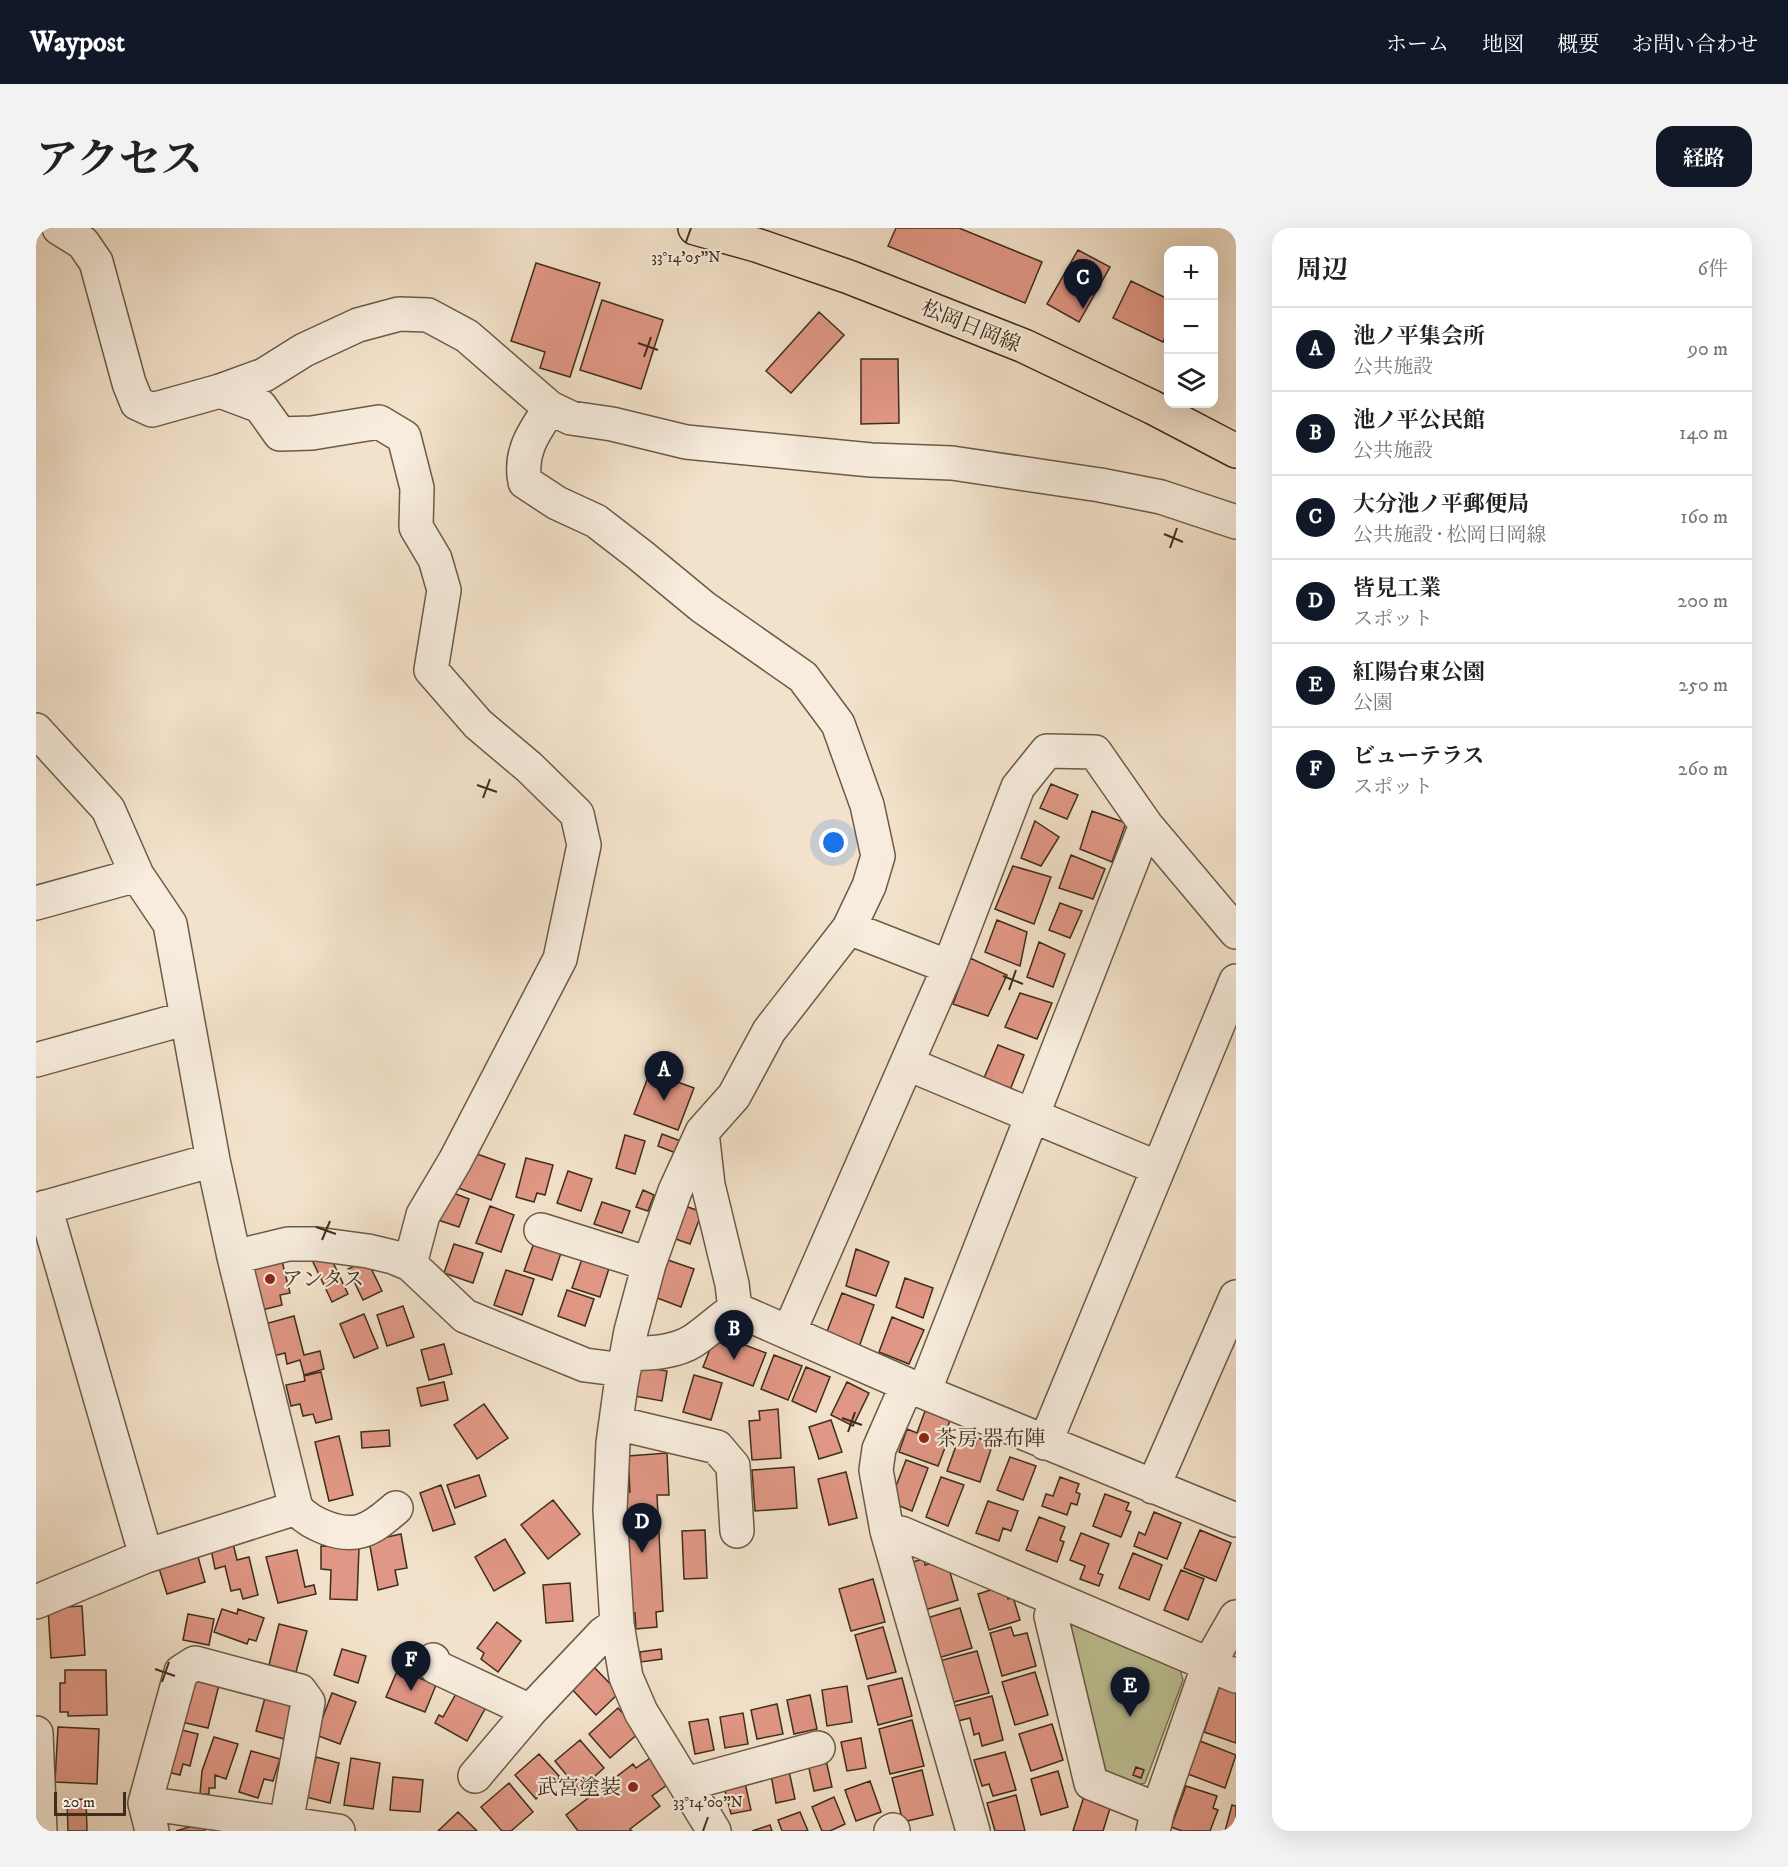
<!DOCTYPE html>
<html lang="ja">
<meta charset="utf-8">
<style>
:root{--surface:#fff;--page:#f2f2f2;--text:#222;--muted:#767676;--line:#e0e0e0;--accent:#111827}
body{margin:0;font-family:"IM FELL DW Pica","Noto Serif JP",serif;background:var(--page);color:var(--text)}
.controls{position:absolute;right:18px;top:18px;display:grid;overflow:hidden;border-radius:12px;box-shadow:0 6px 24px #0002}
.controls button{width:54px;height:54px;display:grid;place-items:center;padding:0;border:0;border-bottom:2px solid var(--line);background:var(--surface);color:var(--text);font:30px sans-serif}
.scale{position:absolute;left:18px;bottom:15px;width:72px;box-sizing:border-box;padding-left:6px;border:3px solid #3e2e1b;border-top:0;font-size:16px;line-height:21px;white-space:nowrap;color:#3e2e1b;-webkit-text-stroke:4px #f7ecdd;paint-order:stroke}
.you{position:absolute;left:798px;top:615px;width:21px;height:21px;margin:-15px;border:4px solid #fff;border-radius:50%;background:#1a73e8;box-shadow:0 0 0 9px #1a73e833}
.badge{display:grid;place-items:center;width:39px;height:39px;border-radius:50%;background:var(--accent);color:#fff;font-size:20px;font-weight:700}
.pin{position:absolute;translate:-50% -50px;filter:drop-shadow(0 2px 3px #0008)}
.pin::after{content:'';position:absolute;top:32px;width:21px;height:18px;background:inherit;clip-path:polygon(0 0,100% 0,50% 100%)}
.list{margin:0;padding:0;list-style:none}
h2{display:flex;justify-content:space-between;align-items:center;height:78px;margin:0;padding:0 24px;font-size:26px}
h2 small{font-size:20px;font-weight:400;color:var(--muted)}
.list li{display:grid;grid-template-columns:39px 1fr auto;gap:18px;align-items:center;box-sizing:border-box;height:84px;padding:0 24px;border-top:2px solid var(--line)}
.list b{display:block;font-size:22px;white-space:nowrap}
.list p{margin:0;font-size:20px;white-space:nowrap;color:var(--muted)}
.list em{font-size:20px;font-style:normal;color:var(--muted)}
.icon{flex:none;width:33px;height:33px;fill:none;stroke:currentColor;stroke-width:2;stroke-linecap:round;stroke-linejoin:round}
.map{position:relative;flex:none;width:1200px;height:1603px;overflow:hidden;border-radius:18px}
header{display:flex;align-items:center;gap:36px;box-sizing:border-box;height:84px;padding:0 30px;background:var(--accent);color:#fff}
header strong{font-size:28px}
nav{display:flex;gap:33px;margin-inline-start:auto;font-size:21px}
.intro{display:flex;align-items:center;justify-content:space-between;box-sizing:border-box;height:144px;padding:0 36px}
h1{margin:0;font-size:42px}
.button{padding:15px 27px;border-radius:18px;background:var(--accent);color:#fff;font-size:21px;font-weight:700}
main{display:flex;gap:36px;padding:0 36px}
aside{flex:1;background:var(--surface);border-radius:18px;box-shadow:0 6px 24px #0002}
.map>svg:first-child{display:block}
.green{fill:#bec295;stroke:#7e7858;stroke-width:1.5}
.building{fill:#e19785;stroke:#3e2e1b;stroke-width:1.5}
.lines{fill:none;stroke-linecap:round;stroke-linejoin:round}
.minor-casing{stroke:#6b5b47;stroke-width:36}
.major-casing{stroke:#3e2e1b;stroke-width:36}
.minor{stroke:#f7ecdd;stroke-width:33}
.major{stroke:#f3e2cb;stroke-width:33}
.ticks{fill:none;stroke:#3e2e1b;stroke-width:2}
.poi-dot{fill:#8f2418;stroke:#f7ecdd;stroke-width:2}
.labels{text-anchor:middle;stroke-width:4.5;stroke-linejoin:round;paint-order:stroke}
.street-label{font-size:21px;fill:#3e2e1b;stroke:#f7ecdd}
.poi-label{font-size:21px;fill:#3e2e1b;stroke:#f7ecdd;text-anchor:start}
.ticks-label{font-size:15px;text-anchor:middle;fill:#3e2e1b;stroke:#f7ecdd;stroke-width:4.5;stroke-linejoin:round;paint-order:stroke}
</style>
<header>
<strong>Waypost</strong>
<nav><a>ホーム</a><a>地図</a><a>概要</a><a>お問い合わせ</a></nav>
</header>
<div class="intro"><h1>アクセス</h1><a class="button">経路</a></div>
<main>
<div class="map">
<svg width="1200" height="1603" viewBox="0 0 1200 1603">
<rect width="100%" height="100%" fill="#f3e2cb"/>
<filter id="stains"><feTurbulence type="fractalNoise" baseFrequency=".00333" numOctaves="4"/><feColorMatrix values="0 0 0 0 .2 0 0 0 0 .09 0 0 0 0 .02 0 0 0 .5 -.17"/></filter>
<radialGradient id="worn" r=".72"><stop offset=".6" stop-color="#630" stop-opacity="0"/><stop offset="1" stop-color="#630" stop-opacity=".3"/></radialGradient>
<path class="green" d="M 1047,1390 L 1142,1434 L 1147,1452 L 1109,1555 L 1092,1560 L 1071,1550 L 1065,1537 L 1032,1396 Z"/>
<path class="building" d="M 860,0 L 923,0 L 1006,34 L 989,75 L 852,18 Z
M 1042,22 L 1074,39 L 1043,94 L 1011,76 Z
M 500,35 L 564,55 L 534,149 L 504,140 L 509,124 L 475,113 Z
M 1095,53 L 1132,71 L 1132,104 L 1127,114 L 1077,90 Z
M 566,72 L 627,92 L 605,161 L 544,142 Z
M 783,84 L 808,107 L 755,165 L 730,143 Z
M 825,131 L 862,131 L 863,195 L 825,196 Z
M 1015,556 L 1042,567 L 1031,591 L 1004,580 Z
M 1056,583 L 1090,595 L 1076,634 L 1044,621 Z
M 999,593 L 1023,609 L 1005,638 L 985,630 Z
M 1035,627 L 1069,641 L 1057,671 L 1023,660 Z
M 977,638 L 1015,649 L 998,696 L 959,681 Z
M 1024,675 L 1046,683 L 1034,710 L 1013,702 Z
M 961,692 L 991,704 L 984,738 L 949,724 Z
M 1003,714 L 1029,726 L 1017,759 L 991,749 Z
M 934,730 L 971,747 L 952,788 L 917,776 Z
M 984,765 L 1016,775 L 1001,811 L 969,799 Z
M 962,817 L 988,827 L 974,862 L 948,850 Z
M 614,844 L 658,860 L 642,902 L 598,886 Z
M 626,906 L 650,915 L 645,927 L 622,918 Z
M 589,907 L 609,913 L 599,946 L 580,940 Z
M 430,922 L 469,936 L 455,972 L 417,958 Z
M 490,930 L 517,937 L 509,967 L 501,965 L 498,974 L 480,969 Z
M 532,943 L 556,951 L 545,983 L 521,975 Z
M 607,962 L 618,967 L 612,983 L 600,979 Z
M 412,963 L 433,971 L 423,999 L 402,992 Z
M 566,974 L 594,983 L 586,1005 L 558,996 Z
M 454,978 L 478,987 L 465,1024 L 440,1015 Z
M 649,978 L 666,984 L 654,1016 L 637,1010 Z
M 499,1012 L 526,1022 L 516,1052 L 488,1043 Z
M 418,1016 L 447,1025 L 437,1055 L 408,1045 Z
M 820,1021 L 853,1034 L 840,1068 L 810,1058 Z
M 548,1025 L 575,1034 L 564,1069 L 536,1060 Z
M 293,1026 L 312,1066 L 296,1074 L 277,1034 Z
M 245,1029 L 254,1065 L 244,1067 L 246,1077 L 226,1082 L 214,1037 Z
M 629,1031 L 658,1041 L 645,1079 L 616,1068 Z
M 331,1032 L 346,1063 L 327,1072 L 312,1041 Z
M 470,1042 L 498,1051 L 486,1087 L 458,1077 Z
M 869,1050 L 897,1060 L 887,1090 L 860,1079 Z
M 531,1062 L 558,1071 L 549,1098 L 522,1088 Z
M 806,1065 L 838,1077 L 823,1119 L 790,1106 Z
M 367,1078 L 378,1109 L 351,1118 L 341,1087 Z
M 328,1086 L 342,1120 L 318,1130 L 304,1096 Z
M 258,1088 L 268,1127 L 284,1123 L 288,1141 L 268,1147 L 264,1132 L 251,1136 L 249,1125 L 237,1128 L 229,1096 Z
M 856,1089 L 888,1102 L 873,1136 L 843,1124 Z
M 680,1106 L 730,1125 L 717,1158 L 667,1139 Z
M 408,1116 L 416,1146 L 393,1152 L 385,1122 Z
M 738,1127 L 766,1138 L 752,1172 L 725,1161 Z
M 603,1138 L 631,1143 L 626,1173 L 598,1168 Z
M 770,1139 L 794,1149 L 780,1184 L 756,1173 Z
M 285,1144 L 296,1191 L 280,1195 L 277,1186 L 267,1188 L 264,1176 L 255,1178 L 250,1157 L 269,1153 L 268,1148 Z
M 658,1147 L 686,1155 L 675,1192 L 647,1184 Z
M 408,1154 L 412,1172 L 385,1178 L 381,1160 Z
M 811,1154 L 833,1165 L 817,1198 L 795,1187 Z
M 448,1176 L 472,1210 L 441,1231 L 418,1197 Z
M 742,1181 L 745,1230 L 716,1232 L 713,1193 L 724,1192 L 723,1183 Z
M 889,1183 L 914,1192 L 906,1216 L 910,1217 L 902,1238 L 863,1224 L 871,1201 L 881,1205 Z
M 795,1192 L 806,1224 L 783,1231 L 773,1199 Z
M 353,1202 L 354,1218 L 326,1220 L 325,1204 Z
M 303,1208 L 317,1267 L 293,1273 L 279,1214 Z
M 942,1210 L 957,1215 L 944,1254 L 911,1243 L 920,1218 L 924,1219 L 926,1213 L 939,1218 Z
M 631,1225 L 633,1267 L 621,1267 L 627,1383 L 620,1384 L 621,1399 L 600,1401 L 599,1385 L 591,1385 L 584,1265 L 594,1264 L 592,1228 Z
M 974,1229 L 1000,1238 L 987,1272 L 961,1262 Z
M 870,1232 L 892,1240 L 876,1283 L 854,1274 Z
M 758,1239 L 761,1280 L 719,1283 L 716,1242 Z
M 810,1244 L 821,1290 L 793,1297 L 782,1251 Z
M 443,1247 L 450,1268 L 419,1280 L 411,1257 Z
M 905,1249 L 928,1257 L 912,1298 L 890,1289 Z
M 1024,1249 L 1043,1256 L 1040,1264 L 1044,1266 L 1041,1277 L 1035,1275 L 1031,1287 L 1006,1278 L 1010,1266 L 1017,1268 Z
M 405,1257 L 419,1296 L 397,1303 L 384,1265 Z
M 1069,1266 L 1093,1275 L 1090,1282 L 1095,1284 L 1085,1309 L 1057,1298 Z
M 517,1272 L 544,1306 L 512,1331 L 485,1297 Z
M 952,1273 L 982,1283 L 975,1303 L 967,1300 L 963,1313 L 940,1305 Z
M 1118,1284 L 1145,1295 L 1131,1331 L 1098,1318 L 1103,1304 L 1109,1307 Z
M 1003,1289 L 1029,1299 L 1024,1312 L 1028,1314 L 1021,1334 L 990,1322 Z
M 669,1302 L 671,1350 L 648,1351 L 646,1303 Z
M 1164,1302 L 1195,1315 L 1180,1353 L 1148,1340 Z
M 1045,1305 L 1073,1316 L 1062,1345 L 1067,1347 L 1063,1358 L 1044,1351 L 1049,1338 L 1034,1332 Z
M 365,1306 L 371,1340 L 359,1342 L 362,1357 L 342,1362 L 333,1313 Z
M 469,1311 L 489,1345 L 458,1363 L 439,1329 Z
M 197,1315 L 201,1332 L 213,1329 L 222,1367 L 207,1371 L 204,1361 L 195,1363 L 189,1338 L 179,1341 L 175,1321 Z
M 285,1318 L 323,1320 L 321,1372 L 294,1371 L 295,1342 L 285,1341 Z
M 261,1322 L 269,1359 L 278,1357 L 280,1366 L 242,1375 L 230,1329 Z
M 161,1325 L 169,1354 L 131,1366 L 122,1337 Z
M 1097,1325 L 1126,1337 L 1113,1372 L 1083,1360 Z
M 888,1331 L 889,1337 L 910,1331 L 922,1372 L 889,1382 L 876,1334 Z
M 1145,1342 L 1168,1351 L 1152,1392 L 1128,1382 Z
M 837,1351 L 849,1394 L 815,1403 L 803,1361 Z
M 534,1355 L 537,1393 L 510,1395 L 507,1357 Z
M 967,1358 L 972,1371 L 977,1369 L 984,1392 L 953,1402 L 942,1366 Z
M 46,1378 L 49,1427 L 15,1430 L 12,1380 Z
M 924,1380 L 936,1420 L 902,1430 L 891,1390 Z
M 186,1381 L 201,1386 L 202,1381 L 228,1390 L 220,1413 L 213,1411 L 211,1416 L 178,1404 Z
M 152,1386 L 178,1391 L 173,1417 L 147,1412 Z
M 461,1394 L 485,1413 L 462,1444 L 445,1431 L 448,1425 L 441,1420 Z
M 243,1396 L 271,1403 L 260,1444 L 233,1437 Z
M 847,1399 L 860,1444 L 831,1451 L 819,1407 Z
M 975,1399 L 978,1408 L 991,1405 L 1000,1438 L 966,1448 L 954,1405 Z
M 306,1421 L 330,1428 L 322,1455 L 298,1447 Z
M 625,1421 L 626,1431 L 605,1434 L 604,1424 Z
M 941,1423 L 953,1465 L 914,1475 L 903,1433 Z
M 556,1437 L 583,1465 L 560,1487 L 533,1458 Z
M 362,1441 L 400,1457 L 389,1484 L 350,1469 Z
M 29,1442 L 70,1442 L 71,1487 L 32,1488 L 32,1484 L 24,1484 L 24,1455 L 29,1455 Z
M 999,1444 L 1012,1487 L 979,1497 L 966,1454 Z
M 866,1450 L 876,1488 L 842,1497 L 832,1458 Z
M 156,1451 L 183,1457 L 172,1500 L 145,1494 Z
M 1184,1457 L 1200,1463 L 1200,1515 L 1168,1504 Z
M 811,1458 L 816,1494 L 791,1498 L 786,1462 Z
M 421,1464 L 453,1474 L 431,1513 L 399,1495 L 403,1487 L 407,1489 Z
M 296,1465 L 320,1474 L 304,1516 L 280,1507 Z
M 230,1466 L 259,1474 L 248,1511 L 220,1503 Z
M 774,1467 L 781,1501 L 758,1506 L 751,1472 Z
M 956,1468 L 967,1512 L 946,1518 L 943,1505 L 938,1507 L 934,1490 L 922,1493 L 918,1478 Z
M 741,1476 L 747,1506 L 721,1511 L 715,1482 Z
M 582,1480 L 604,1504 L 574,1530 L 553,1506 Z
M 707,1485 L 712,1516 L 689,1520 L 684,1489 Z
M 672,1491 L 678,1522 L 659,1526 L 653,1494 Z
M 876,1492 L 888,1538 L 854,1546 L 843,1501 Z
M 1016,1496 L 1027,1532 L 995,1543 L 983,1506 Z
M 22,1499 L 63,1501 L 61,1556 L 19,1554 Z
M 138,1500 L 162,1506 L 154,1538 L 147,1536 L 144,1547 L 127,1543 Z
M 178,1509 L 202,1516 L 190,1551 L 179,1547 L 179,1560 L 173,1560 L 173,1566 L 164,1566 L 166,1543 Z
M 825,1510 L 830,1540 L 811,1543 L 805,1514 Z
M 544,1512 L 568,1540 L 543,1562 L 519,1533 Z
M 1164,1513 L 1200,1527 L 1189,1560 L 1152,1546 Z
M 215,1523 L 244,1531 L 237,1553 L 228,1551 L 222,1570 L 203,1564 Z
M 969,1524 L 980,1562 L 957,1568 L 953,1556 L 946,1558 L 938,1532 Z
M 503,1526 L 524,1549 L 500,1571 L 479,1547 Z
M 620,1526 L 639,1551 L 616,1568 L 624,1578 L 594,1601 L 596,1603 L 542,1603 L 530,1587 L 597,1536 L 600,1540 Z
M 280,1529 L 303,1535 L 294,1575 L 270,1569 Z
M 315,1530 L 344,1535 L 337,1581 L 308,1577 Z
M 790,1532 L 796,1559 L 778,1563 L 772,1536 Z
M 1100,1539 L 1108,1542 L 1105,1550 L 1097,1547 Z
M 886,1542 L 897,1587 L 867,1594 L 856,1550 Z
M 753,1543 L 759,1571 L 740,1575 L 735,1547 Z
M 1022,1543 L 1032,1579 L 1005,1587 L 995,1551 Z
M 357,1549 L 387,1552 L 384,1584 L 354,1582 Z
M 834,1553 L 845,1584 L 820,1593 L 809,1562 Z
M 473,1555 L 497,1584 L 475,1603 L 466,1603 L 445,1579 Z
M 709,1555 L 715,1582 L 695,1586 L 688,1559 Z
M 1150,1558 L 1181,1568 L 1177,1580 L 1182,1582 L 1174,1603 L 1146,1603 L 1135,1599 Z
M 1049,1565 L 1076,1574 L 1067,1603 L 1037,1603 Z
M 980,1567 L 989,1603 L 959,1603 L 951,1575 Z
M 798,1569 L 809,1596 L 794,1603 L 786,1603 L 776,1579 Z
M 50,1571 L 51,1603 L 32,1603 L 31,1572 Z
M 1196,1577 L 1200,1578 L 1200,1603 L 1189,1603 Z
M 422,1584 L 441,1603 L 402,1603 Z
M 764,1584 L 772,1603 L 746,1603 L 742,1592 Z
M 167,1595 L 169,1603 L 140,1603 Z
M 734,1597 L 736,1603 L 716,1603 Z"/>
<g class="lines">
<defs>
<path id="minor" d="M 23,0 L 47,15 L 60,34 L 93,155 L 101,175 L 116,182 L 184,163 L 228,147 L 268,122 L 322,97 L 363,86 L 392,87 L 431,108 L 514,180 L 535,190 L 576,196 L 650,214 L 835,232 L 916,235 L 1064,257 L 1125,269 L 1200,294
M 184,163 L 224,178 L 244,206 L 276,205 L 343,194 L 368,209 L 381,260 L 380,299 L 399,331 L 408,362 L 395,442 L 442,496 L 493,539 L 541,586 L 548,617 L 524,731 L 419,933 L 387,987 L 374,1036
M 514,180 C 498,204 483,224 489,254 L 521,275 L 560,293 L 604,327 L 667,379 L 767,449 L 802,496 L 831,577 L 842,628 L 833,658 L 813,700 L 733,803 L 698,868 L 666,904 L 639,963 L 613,1036 L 595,1103 L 585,1157 L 577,1215 L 574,1282 L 581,1396 L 590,1449 L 605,1484 L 678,1603
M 0,502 L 72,581 L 101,647 L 134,696 L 177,932 L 198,1029 L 260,1280 C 274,1296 304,1309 325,1303 C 339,1299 349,1289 360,1280
M 0,675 L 101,647
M 813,700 L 913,739
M 0,832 L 151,790
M 872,836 L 1122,940
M 666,904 L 672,957 L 696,1056 L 699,1081 L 888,1164 L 1200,1292
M 9,979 L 110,1328
M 0,982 L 177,932
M 505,1002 L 613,1036
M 198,1029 L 252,1016 L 280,1016 L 332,1023 L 357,1029 L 374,1036 L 429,1088 L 549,1137 L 588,1142
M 753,1104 L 913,739 L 982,559 L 1011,523 L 1059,524 L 1110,597 L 1200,704
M 591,1126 C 613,1125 638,1125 657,1113 C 672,1103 684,1091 699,1081
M 888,1164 L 1110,597
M 580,1195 L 681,1219 L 697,1238 L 701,1303
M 1009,1215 L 1200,753
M 1117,1259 L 1200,1069
M 851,1303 L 840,1242 L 843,1221 L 871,1157
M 1021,1372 L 1015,1388 L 1055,1555 L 1122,1582
M 0,1374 L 110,1328 L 260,1280
M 397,1432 L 400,1439 L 494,1483
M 0,1505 L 4,1603
M 439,1548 L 494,1483 L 567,1406 L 581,1396
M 650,1556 L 782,1520
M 109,1575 L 302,1603
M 116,1603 L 109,1575 L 145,1444 L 159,1435 L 264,1463 L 272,1474 L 250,1595 L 252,1603
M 855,1603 L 857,1602
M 937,1603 L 851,1303 L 865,1305 L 1200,1448
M 1117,1603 L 1122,1582 L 1173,1436 L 1200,1389"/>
<path id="major" d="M 659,0 L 720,17 L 813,49 L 988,118 L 1116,179 L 1200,223"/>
</defs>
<use href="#minor" class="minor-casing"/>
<use href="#major" class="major-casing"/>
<use href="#minor" class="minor"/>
<use href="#major" class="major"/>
</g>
<path class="ticks" d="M 650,14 L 655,0M 602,115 L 622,122M 608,129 L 615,109M 1128,306 L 1147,314M 1134,320 L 1141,300M 441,557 L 461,564M 447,570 L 454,551M 967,748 L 987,756M 973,762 L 980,742M 280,999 L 300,1006M 286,1012 L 294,993M 806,1190 L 826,1197M 812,1204 L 819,1184M 119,1441 L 139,1448M 126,1454 L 133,1434M 667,1603 L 672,1589"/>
<g class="poi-dot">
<circle cx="234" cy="1051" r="6"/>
<circle cx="888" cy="1210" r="6"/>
<circle cx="597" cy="1559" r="6"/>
</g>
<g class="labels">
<g class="street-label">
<text transform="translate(935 98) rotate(22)" y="7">松岡日岡線</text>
</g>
<g class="poi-label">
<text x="246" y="1058">アンタス</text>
<text x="900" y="1217">茶房 器布陣</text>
<text x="585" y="1566" text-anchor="end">武宮塗装</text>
</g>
</g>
<g class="ticks-label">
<text x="650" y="34">33°14'05"N</text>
<text x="672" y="1579">33°14'00"N</text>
</g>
<rect width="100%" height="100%" filter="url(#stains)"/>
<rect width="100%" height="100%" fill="url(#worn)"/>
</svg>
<div class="controls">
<button>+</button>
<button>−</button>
<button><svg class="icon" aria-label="layers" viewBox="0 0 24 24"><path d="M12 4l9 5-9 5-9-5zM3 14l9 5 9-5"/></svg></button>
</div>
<div class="scale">20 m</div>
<div class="you"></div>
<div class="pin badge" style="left:628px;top:873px">A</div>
<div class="pin badge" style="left:698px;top:1132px">B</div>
<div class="pin badge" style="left:1047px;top:81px">C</div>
<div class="pin badge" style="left:606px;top:1325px">D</div>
<div class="pin badge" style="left:1094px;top:1489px">E</div>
<div class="pin badge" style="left:375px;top:1463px">F</div>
</div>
<aside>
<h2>周辺<small>6件</small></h2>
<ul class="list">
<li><span class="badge">A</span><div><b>池ノ平集会所</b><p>公共施設</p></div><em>90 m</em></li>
<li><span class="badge">B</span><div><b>池ノ平公民館</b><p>公共施設</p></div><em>140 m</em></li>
<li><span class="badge">C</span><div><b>大分池ノ平郵便局</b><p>公共施設 · 松岡日岡線</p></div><em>160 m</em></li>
<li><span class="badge">D</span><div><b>皆見工業</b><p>スポット</p></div><em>200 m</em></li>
<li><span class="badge">E</span><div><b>紅陽台東公園</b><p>公園</p></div><em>250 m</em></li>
<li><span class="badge">F</span><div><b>ビューテラス</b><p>スポット</p></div><em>260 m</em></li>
</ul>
</aside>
</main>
